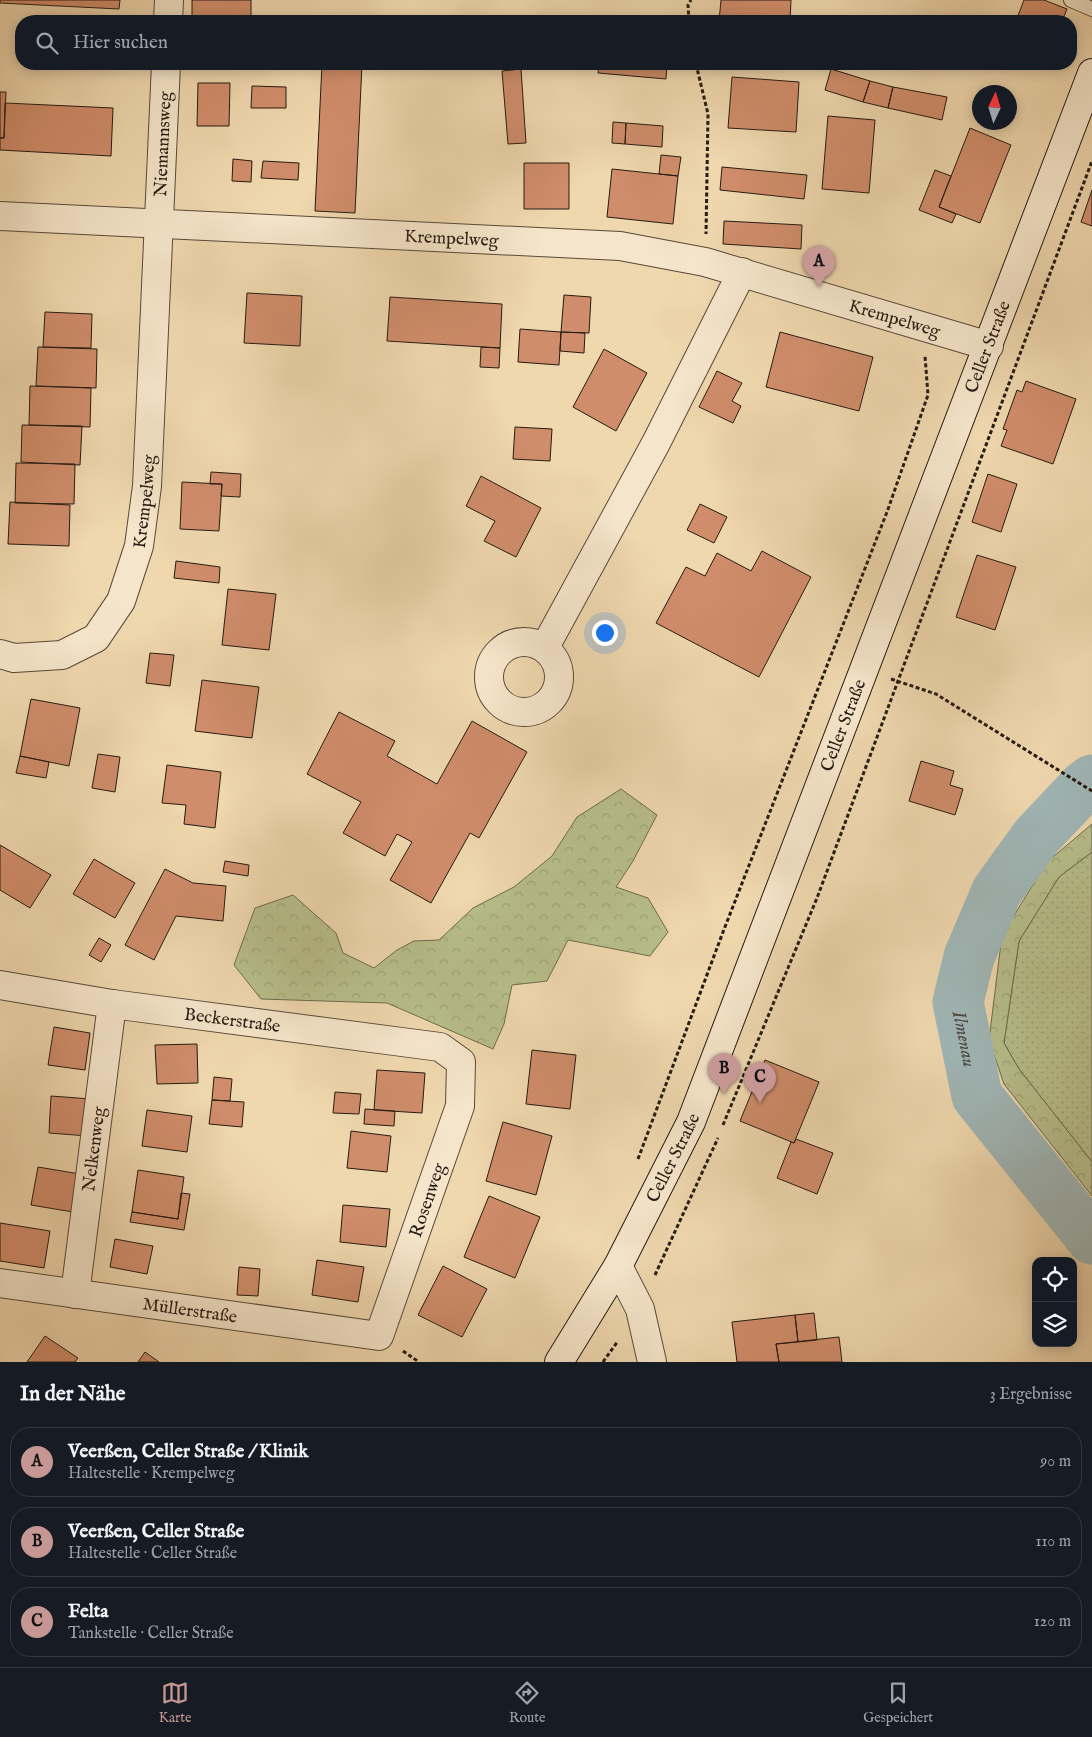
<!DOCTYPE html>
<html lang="de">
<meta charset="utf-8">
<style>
:root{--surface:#171b24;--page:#242831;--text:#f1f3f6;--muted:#9ea1a6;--line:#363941;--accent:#c59692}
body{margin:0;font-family:"IM FELL English",serif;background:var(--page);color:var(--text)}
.controls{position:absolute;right:15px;bottom:15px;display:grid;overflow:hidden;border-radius:10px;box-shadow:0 2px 12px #0003}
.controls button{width:45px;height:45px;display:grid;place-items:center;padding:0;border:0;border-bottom:1px solid var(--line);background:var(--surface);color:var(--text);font:25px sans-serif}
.compass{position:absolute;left:972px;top:85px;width:45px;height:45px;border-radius:50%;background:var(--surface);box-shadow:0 2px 12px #0003;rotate:4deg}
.you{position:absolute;left:604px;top:632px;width:18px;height:18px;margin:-12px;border:4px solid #fff;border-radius:50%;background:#1a73e8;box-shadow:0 0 0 8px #1a73e833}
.badge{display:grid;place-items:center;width:32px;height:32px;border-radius:50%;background:var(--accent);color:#111;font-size:16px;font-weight:700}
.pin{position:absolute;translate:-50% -41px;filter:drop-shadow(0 1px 2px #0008)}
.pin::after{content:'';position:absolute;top:26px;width:18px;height:15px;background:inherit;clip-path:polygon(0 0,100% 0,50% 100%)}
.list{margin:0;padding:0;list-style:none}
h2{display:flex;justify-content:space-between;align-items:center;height:65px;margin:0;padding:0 20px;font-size:21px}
h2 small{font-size:16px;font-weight:400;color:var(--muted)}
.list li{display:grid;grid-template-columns:32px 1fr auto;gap:15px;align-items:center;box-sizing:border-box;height:70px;margin:0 10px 10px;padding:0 10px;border:1px solid var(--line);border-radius:20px}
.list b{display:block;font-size:19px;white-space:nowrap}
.list p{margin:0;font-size:16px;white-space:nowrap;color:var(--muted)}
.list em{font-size:16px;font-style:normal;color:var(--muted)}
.icon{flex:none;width:28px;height:28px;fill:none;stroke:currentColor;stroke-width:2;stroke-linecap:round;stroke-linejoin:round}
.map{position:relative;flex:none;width:1092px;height:1362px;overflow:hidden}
.search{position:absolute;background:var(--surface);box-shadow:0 2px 12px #0003;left:15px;right:15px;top:15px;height:55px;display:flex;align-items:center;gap:12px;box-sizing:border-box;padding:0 18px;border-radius:20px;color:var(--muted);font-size:19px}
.sheet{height:305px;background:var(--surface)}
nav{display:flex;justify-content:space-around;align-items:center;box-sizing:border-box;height:70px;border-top:1px solid var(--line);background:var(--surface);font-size:14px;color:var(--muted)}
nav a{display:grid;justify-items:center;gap:2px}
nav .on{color:var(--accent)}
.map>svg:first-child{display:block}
.grass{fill:url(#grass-dots);stroke:#6e6c4e}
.forest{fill:url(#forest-crowns);stroke:#6e6c4e}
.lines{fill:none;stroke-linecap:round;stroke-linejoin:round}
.river{stroke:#a0b6b6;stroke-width:51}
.building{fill:#d08d6b;stroke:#261b12}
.lane-casing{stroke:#584a39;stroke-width:16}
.street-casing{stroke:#584a39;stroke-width:30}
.secondary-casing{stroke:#261b12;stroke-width:30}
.path{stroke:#261b12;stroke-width:3;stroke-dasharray:4 2.5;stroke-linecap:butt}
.lane{stroke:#f5e5ca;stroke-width:14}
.street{stroke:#f5e5ca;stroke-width:28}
.secondary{stroke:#f5e5ca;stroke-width:28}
.labels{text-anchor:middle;stroke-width:4;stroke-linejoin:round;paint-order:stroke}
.street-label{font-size:18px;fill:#261b12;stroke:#f5e5ca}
.water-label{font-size:19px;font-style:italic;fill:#4b4a43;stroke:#f5e5ca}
</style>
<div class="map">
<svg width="1092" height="1362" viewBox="0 0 1092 1362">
<defs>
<pattern id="grass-dots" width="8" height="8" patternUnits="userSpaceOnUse" patternTransform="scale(1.25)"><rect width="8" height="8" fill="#b7be8b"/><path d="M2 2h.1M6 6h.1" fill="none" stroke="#9da377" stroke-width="1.8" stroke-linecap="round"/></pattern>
<pattern id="forest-crowns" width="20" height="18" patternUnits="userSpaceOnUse" patternTransform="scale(1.25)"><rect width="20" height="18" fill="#b7be8b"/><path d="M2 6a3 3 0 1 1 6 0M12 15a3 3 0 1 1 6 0" fill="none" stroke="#9da377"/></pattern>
</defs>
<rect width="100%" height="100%" fill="#efd7ae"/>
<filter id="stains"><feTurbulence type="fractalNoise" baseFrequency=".004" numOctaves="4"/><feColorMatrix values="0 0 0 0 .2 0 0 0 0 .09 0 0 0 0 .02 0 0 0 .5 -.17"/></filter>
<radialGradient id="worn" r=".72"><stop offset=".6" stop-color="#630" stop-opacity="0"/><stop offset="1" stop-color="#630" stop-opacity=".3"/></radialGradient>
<path class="grass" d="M 1092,852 L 1092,1162 L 1019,1069 L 1004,1043 L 1019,941 L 1059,877 Z"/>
<path class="forest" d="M 621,789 L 657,815 L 633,861 L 616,887 L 648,898 L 668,932 L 650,956 L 568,940 L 547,981 L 512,985 L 504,1024 L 493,1049 L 387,1003 L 261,999 L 234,965 L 255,908 L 293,895 L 336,933 L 343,953 L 374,968 L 397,950 L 414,941 L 439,940 L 473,908 L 514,887 L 552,856 L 577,817 Z
M 1092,824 L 1092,852 L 1059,877 L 1019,941 L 1004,1043 L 1019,1069 L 1092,1162 L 1092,1196 L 1004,1084 L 989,1040 L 1002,935 L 1047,862 Z"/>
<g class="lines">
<path class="river" id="s1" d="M 1092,780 L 1083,787 L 1036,837 L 997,891 L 969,957 L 958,1002 L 977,1096 L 1092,1239"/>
</g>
<path class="building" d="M 0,0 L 120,0 L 119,9 L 0,3 Z
M 192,0 L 251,0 L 251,21 L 192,21 Z
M 721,0 L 791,0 L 790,21 L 719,21 Z
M 1024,0 L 1044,0 L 1067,9 L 1062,21 L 1016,21 Z
M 322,64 L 362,64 L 355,213 L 315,211 Z
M 599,64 L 667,64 L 666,79 L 598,73 Z
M 521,69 L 526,143 L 508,144 L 502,71 Z
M 831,69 L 870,81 L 863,102 L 825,90 Z
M 732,77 L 799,82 L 796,132 L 728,128 Z
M 870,81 L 893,87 L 888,108 L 863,102 Z
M 198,83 L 230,83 L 229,126 L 197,126 Z
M 252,86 L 286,87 L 286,108 L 251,108 Z
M 893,87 L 947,97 L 942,120 L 888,108 Z
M 0,92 L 6,92 L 4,138 L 0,138 Z
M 5,103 L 113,108 L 111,156 L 0,150 L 0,138 L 4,138 Z
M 828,116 L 875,120 L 869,193 L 822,189 Z
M 613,122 L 626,123 L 625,144 L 612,143 Z
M 626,123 L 663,126 L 662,147 L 625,144 Z
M 970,128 L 1011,145 L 980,223 L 939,207 Z
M 661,155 L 681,157 L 678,176 L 659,174 Z
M 233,159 L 252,161 L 251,182 L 232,181 Z
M 263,161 L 299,163 L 298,180 L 261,178 Z
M 524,163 L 569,163 L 569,209 L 524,209 Z
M 722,167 L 807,175 L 804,199 L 720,190 Z
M 612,169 L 678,176 L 673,224 L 607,217 Z
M 935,170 L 951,176 L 939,207 L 956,214 L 952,223 L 919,210 Z
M 1092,190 L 1092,226 L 1081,222 Z
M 724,221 L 802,225 L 801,249 L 723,244 Z
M 247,293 L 302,296 L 300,346 L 244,343 Z
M 564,295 L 591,297 L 589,333 L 561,332 Z
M 390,297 L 502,304 L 500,348 L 387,341 Z
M 45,312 L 92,314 L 91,348 L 43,347 Z
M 520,329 L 561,332 L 559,365 L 518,362 Z
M 561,332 L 585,333 L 584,353 L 560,351 Z
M 780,332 L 873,357 L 859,411 L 766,387 Z
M 38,347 L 97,349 L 96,388 L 36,386 Z
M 481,347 L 500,348 L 499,368 L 480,367 Z
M 604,349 L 647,373 L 616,431 L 573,407 Z
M 717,371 L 742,383 L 732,401 L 741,406 L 733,423 L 699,407 Z
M 1026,381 L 1076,399 L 1053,464 L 1001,446 L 1007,430 L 1003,429 L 1017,390 L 1022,392 Z
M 30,386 L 91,388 L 90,427 L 29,425 Z
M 22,425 L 82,426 L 80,465 L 21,462 Z
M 515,427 L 552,429 L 550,461 L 513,459 Z
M 16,463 L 75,464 L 74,504 L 15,503 Z
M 211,472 L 241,474 L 240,497 L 221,496 L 222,484 L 210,484 Z
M 988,474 L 1017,484 L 1001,532 L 972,522 Z
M 481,476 L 541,508 L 516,557 L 484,541 L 495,521 L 466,506 Z
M 182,482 L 222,484 L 219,531 L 180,529 Z
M 10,502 L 70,505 L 69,546 L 8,544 Z
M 700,504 L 727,517 L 714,543 L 687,530 Z
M 762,551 L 811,577 L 759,677 L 656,623 L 686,567 L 705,576 L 717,553 L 751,571 Z
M 977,555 L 1016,567 L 995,630 L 956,617 Z
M 176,561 L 220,567 L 219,583 L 174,578 Z
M 228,589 L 276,594 L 269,650 L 222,645 Z
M 150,653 L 174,655 L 170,686 L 146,683 Z
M 202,680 L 259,687 L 252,738 L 195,731 Z
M 31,699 L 80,708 L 69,766 L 20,756 Z
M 339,712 L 395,741 L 387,756 L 437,784 L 472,721 L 527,752 L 479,838 L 470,833 L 431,903 L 390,880 L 412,842 L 397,834 L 385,856 L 343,833 L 361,802 L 307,774 Z
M 98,754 L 120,757 L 115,792 L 92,788 Z
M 20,756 L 49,762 L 46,778 L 16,773 Z
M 921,761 L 954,771 L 950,785 L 963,789 L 955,815 L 909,801 Z
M 167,765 L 221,772 L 215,828 L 184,824 L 186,805 L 162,803 Z
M 0,845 L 51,875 L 30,908 L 0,890 Z
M 94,859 L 135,883 L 115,918 L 73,894 Z
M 225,861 L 249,865 L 248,876 L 223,872 Z
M 165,869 L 193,883 L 226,886 L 223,921 L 176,916 L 154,960 L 125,945 Z
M 99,938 L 111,945 L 101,962 L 89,955 Z
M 54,1027 L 90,1033 L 85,1070 L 48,1065 Z
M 197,1044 L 198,1083 L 157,1084 L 155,1045 Z
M 532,1050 L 576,1055 L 570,1109 L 526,1104 Z
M 765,1060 L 819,1082 L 794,1143 L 740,1121 Z
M 377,1070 L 425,1073 L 422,1113 L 374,1110 Z
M 214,1077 L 232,1079 L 230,1101 L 212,1100 Z
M 335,1092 L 361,1094 L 359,1114 L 333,1113 Z
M 51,1096 L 91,1099 L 88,1136 L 49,1133 Z
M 212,1100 L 244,1102 L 242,1127 L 209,1124 Z
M 365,1109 L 395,1111 L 394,1126 L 364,1124 Z
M 147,1110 L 192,1116 L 187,1152 L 142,1146 Z
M 503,1122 L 552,1136 L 536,1195 L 486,1181 Z
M 351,1131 L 391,1136 L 387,1172 L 347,1168 Z
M 796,1139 L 833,1153 L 817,1194 L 777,1178 L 791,1142 L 794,1143 Z
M 38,1167 L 80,1174 L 73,1212 L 31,1205 Z
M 138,1170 L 184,1177 L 178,1219 L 132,1212 Z
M 181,1193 L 190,1194 L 184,1230 L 130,1222 L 132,1212 L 178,1219 Z
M 489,1196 L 540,1217 L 515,1278 L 464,1257 Z
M 343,1205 L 390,1209 L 386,1247 L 340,1242 Z
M 0,1223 L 50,1231 L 44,1268 L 0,1261 Z
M 115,1239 L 153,1246 L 147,1274 L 110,1267 Z
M 317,1260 L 364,1267 L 358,1302 L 312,1295 Z
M 443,1266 L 487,1289 L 462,1337 L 418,1315 Z
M 239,1267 L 260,1269 L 258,1296 L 237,1295 Z
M 814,1313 L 817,1340 L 798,1342 L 795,1315 Z
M 795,1315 L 798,1342 L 776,1344 L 779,1362 L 737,1362 L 732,1322 Z
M 45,1336 L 78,1358 L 75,1362 L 27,1362 Z
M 839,1337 L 842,1362 L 779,1362 L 776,1344 Z
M 145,1352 L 159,1362 L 138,1362 Z"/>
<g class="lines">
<defs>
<path id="lane" d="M 1071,0 L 1092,9"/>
<g id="street">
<path d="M 168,21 L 169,0"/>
<path id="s2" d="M 0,216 L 620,246 L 705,262 L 989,346"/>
<circle cx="524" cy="677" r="35"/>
<path d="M 545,647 L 656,443 L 742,272"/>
<path id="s3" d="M 0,654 L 14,658 L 62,655 L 96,638 L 121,601 L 139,546 L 147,486 L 166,64"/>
<path id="s4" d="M 0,985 L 112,1004 L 440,1047 L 461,1062 L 460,1106 L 379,1336 L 0,1283"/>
<path d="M 618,1266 L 640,1309 L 652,1362"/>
<path id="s5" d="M 75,1294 L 112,1004"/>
</g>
<g id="secondary">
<path id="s6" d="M 559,1362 L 618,1266 L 691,1122 L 1092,73"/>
</g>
</defs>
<use href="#lane" class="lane-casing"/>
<use href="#street" class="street-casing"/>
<use href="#secondary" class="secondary-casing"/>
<path class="path" d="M 689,21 L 688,5 L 691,0
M 696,64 L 708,114 L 706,234
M 891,679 L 936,694 L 1092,791
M 723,1125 L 817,898 L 1092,161
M 638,1159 L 723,932 L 887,512 L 928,395 L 925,356
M 655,1275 L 718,1138
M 403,1351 L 419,1362
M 603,1362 L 618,1341"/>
<use href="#lane" class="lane"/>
<use href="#street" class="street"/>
<use href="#secondary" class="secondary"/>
</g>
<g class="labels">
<g class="street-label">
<text dy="6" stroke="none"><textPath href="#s3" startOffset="606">Niemannsweg</textPath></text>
<text dy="6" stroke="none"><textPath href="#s2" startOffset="452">Krempelweg</textPath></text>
<text dy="6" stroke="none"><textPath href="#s2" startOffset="905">Krempelweg</textPath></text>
<text dy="6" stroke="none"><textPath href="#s6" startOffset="1104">Celler Straße</textPath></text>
<text dy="6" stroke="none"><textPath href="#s3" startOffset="248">Krempelweg</textPath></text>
<text dy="6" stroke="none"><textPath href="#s6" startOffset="699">Celler Straße</textPath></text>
<text dy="6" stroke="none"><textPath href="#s4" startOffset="235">Beckerstraße</textPath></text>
<text dy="6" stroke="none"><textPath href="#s5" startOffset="146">Nelkenweg</textPath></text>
<text dy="6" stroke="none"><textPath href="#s6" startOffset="234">Celler Straße</textPath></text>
<text transform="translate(427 1200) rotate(-71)" y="6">Rosenweg</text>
<text transform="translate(190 1310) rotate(8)" y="6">Müllerstraße</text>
</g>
<g class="water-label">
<text dy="7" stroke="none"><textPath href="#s1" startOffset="302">Ilmenau</textPath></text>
</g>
</g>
<rect width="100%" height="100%" filter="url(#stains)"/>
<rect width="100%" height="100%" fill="url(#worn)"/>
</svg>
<div class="controls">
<button><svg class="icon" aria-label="locate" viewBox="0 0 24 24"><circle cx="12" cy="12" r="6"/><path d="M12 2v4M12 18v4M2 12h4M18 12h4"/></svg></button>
<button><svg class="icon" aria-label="layers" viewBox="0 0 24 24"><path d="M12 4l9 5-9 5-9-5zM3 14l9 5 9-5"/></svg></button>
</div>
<svg class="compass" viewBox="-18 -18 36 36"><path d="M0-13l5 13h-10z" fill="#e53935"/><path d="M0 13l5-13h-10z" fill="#9ea1a6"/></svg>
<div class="you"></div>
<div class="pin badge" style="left:819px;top:287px">A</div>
<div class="pin badge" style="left:724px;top:1094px">B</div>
<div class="pin badge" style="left:760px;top:1103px">C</div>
<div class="search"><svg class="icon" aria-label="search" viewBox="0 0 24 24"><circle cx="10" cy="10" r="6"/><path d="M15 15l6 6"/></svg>Hier suchen</div>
</div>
<section class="sheet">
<h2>In der Nähe<small>3 Ergebnisse</small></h2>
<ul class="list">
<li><span class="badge">A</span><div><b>Veerßen, Celler Straße / Klinik</b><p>Haltestelle · Krempelweg</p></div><em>90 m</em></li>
<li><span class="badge">B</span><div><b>Veerßen, Celler Straße</b><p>Haltestelle · Celler Straße</p></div><em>110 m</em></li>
<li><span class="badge">C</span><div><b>Felta</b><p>Tankstelle · Celler Straße</p></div><em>120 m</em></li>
</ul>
</section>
<nav>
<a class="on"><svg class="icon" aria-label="map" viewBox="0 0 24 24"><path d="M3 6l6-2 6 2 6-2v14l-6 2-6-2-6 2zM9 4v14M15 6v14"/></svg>Karte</a>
<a><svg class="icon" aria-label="directions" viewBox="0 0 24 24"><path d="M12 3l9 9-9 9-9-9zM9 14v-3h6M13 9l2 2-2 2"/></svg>Route</a>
<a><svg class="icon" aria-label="saved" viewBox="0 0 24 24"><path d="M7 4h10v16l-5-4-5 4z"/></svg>Gespeichert</a>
</nav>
